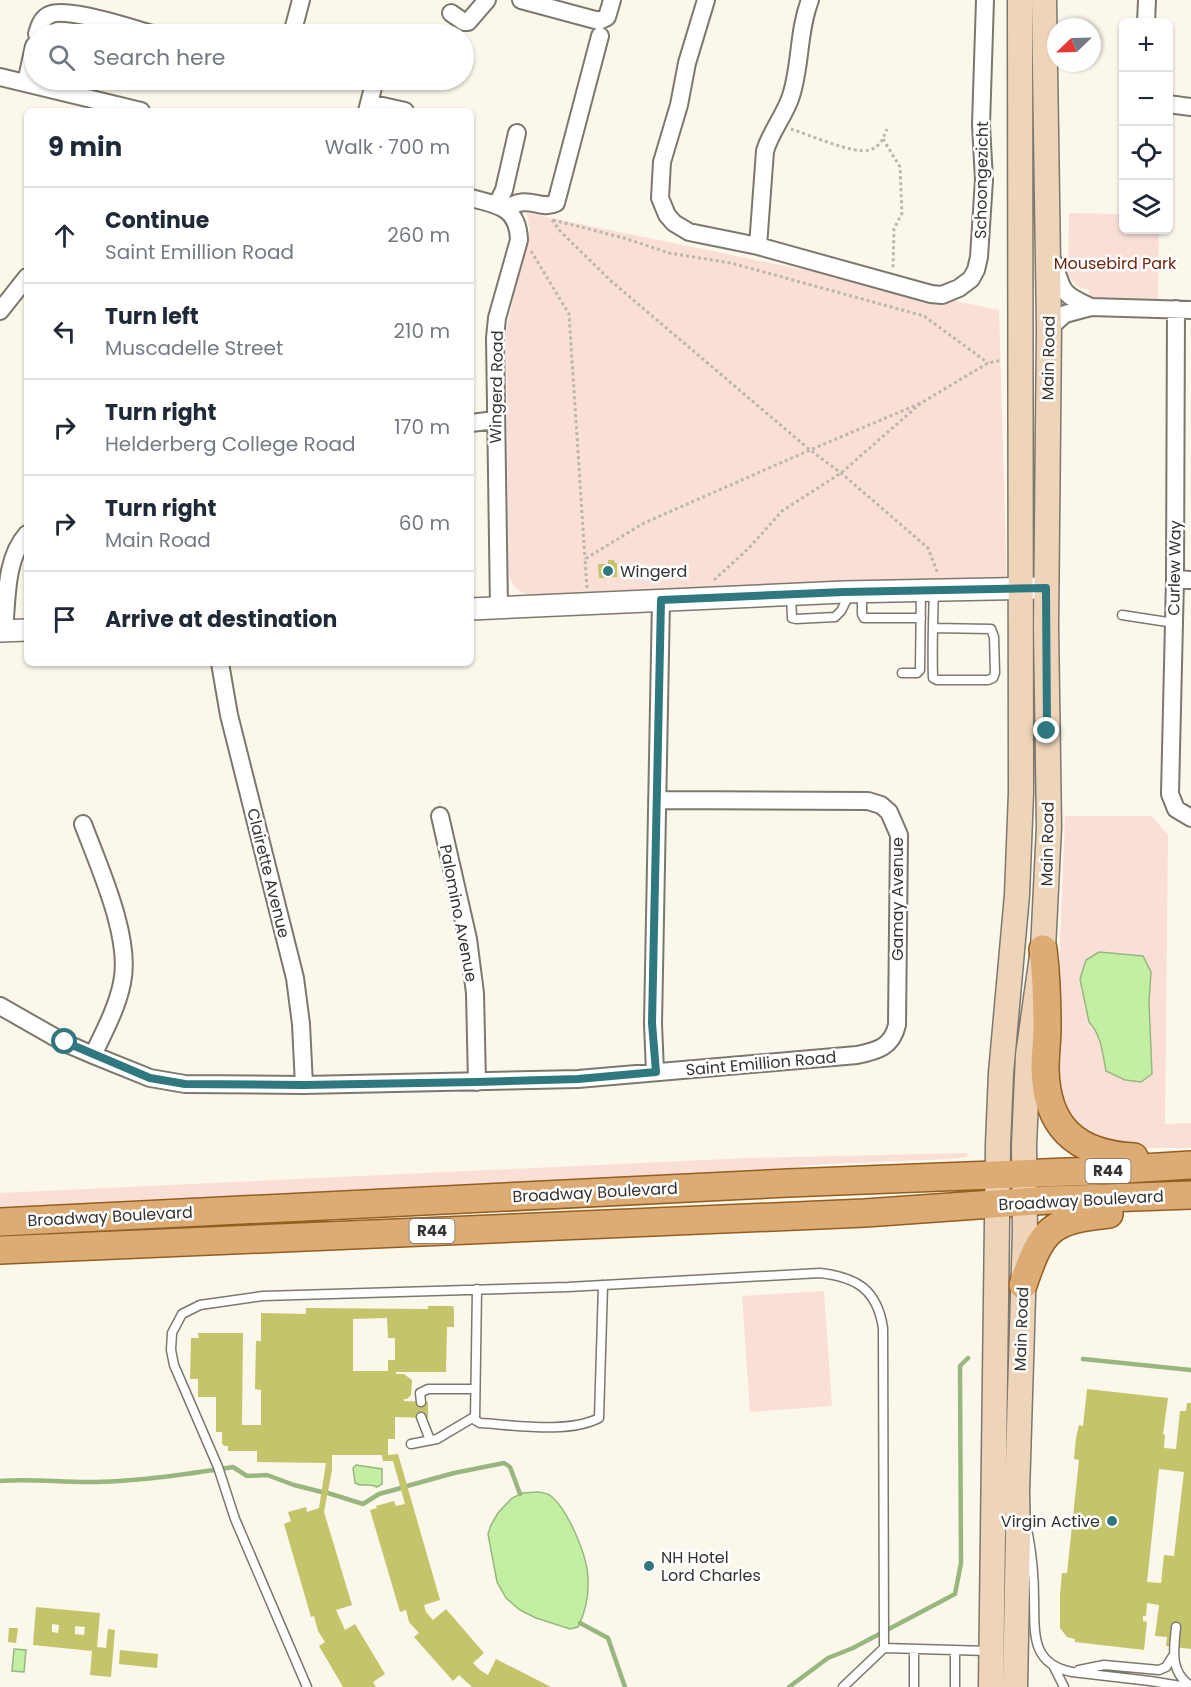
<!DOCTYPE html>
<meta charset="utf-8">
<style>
:root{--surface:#fff;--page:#f6f6f7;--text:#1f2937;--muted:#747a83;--line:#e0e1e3}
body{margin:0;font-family:Poppins,sans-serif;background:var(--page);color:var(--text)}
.controls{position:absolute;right:18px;top:18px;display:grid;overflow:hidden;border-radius:9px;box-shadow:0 2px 4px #0004}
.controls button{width:54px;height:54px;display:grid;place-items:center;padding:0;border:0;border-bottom:2px solid var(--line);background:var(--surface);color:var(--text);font:30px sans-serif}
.compass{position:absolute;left:1047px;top:18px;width:54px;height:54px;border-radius:50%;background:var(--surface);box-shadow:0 2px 4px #0004;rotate:247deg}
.stop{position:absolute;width:18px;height:18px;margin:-14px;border:4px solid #2f787f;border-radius:50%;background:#fff}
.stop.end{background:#2f787f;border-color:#fff;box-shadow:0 2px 6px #0008}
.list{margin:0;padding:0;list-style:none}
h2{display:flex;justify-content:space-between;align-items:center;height:78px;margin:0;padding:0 24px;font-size:26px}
h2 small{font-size:20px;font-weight:400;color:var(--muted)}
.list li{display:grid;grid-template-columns:39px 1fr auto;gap:18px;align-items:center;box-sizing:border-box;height:96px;padding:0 24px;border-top:2px solid var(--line)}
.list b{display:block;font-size:22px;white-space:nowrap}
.list p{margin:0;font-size:20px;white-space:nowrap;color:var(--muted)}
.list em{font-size:20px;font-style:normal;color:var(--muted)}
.icon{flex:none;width:33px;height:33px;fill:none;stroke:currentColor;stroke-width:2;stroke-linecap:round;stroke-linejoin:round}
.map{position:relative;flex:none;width:1191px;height:1687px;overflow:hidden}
.search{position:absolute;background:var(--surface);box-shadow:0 2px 4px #0004;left:24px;top:24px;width:450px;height:66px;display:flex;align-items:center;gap:15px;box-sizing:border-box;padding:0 21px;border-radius:33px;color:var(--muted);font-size:22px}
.panel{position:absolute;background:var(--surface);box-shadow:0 2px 4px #0004;left:24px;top:108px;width:450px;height:558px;border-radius:9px}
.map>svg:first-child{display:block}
.green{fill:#fadfd7}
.water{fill:#c2efa1;stroke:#98b77f;stroke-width:1.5}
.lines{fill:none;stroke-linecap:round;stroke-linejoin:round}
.stream{stroke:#98b77f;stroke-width:4.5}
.building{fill:#c4c46a;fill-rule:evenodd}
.service-casing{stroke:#7d786e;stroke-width:11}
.minor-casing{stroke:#7d786e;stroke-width:20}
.tertiary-casing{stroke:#7d786e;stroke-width:24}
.secondary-casing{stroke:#7d786e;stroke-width:27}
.primary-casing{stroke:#945e21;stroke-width:30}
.path{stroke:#bbb7ae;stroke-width:3;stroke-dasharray:3 3;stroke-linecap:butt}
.service{stroke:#fff;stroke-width:8}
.minor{stroke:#fff;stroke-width:16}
.tertiary{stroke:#fff;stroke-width:21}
.secondary{stroke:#eed5ba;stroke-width:24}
.primary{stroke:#ddac75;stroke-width:27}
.route{stroke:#2f787f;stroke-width:8}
.poi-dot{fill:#2f787f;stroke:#fff;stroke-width:2}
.labels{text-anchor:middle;stroke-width:5;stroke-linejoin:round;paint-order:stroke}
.shield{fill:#fff;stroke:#72716e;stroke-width:1.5}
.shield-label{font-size:15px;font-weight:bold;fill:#363430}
.street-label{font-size:16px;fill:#363430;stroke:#fff}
.park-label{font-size:16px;fill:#72240a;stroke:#fff}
.poi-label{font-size:16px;fill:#363430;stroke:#fff;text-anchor:start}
</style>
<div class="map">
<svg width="1191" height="1687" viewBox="0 0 1191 1687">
<rect width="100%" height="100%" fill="#fcf7eb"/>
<path class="green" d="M 527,213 L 999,310 L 1007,588 L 529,595 C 517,591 512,586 509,574 L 506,333 L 516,283 L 530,230 Z
M 1069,213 L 1123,214 L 1124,230 L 1159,230 L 1158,299 L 1089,298 L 1089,289 L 1079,288 L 1068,276 Z
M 1065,816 L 1152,816 L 1168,835 L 1165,1124 L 1191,1123 L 1191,1148 L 1119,1148 L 1071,1125 L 1057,1094 L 1055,1075 Z
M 970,1153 L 965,1157 L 948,1159 L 807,1165 L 780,1171 L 0,1209 L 0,1193 L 747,1158 Z
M 824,1291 L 832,1406 L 750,1412 L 742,1296 Z"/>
<path class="water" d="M 1099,952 L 1143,956 L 1151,972 L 1149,1002 L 1152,1074 L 1141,1082 L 1125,1080 L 1106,1071 C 1103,1055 1101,1034 1089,1022 L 1080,979 L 1086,960 Z
M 356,1465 L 382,1469 L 382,1484 L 377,1487 C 369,1482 363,1488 355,1483 L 353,1468 Z
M 538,1492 C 543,1493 547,1493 551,1496 C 568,1510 587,1555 588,1577 C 589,1594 585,1613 578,1627 L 570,1629 L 536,1618 L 520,1610 L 506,1598 L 497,1582 L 488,1534 L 491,1525 L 498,1513 L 512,1498 L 523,1493 Z
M 14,1649 L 26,1650 L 24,1672 L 12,1671 Z"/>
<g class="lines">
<path class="stream" d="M 1083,1359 L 1191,1370
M 0,1481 C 32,1478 64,1483 96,1482 C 142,1481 188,1474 233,1467 L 247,1476 L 267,1475 L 294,1485 L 322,1492
M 407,1486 L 454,1473 L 504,1463 L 510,1467 L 520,1494
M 328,1493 L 363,1504 L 379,1494 L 401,1488
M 580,1623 L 608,1638 L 625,1687
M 789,1687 L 828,1658 L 853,1648 L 955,1594 L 961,1563 L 960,1366 L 968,1358"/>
</g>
<path class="building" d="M 608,560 L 614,560 L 615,563 L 617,563 L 617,577 L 599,578 L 598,564 L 608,564 Z
M 428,1306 L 453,1306 L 454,1309 L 454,1327 L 447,1327 L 446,1372 L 396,1372 L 396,1374 L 404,1374 L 412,1380 L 411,1395 L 407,1399 L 404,1399 L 404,1401 L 428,1402 L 428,1418 L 395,1417 L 395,1439 L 388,1439 L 388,1455 L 398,1454 L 440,1600 L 424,1605 L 426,1612 L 433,1620 L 446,1609 L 484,1653 L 473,1663 L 480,1670 L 488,1675 L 496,1659 L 551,1687 L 472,1687 L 459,1675 L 453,1681 L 414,1637 L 419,1633 L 409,1622 L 406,1610 L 400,1612 L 370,1510 L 377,1508 L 376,1506 L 394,1501 L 396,1506 L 405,1504 L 393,1461 L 383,1461 L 382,1455 L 332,1455 L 332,1470 L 324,1512 L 352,1605 L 336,1610 L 345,1630 L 355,1624 L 385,1674 L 373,1682 L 376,1687 L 343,1687 L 319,1646 L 325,1642 L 318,1631 L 314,1616 L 311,1617 L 284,1524 L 291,1521 L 288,1512 L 306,1507 L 307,1512 L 319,1508 L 326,1463 L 257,1462 L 257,1451 L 228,1451 L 228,1446 L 224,1446 L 222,1443 L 222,1432 L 216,1432 L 216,1397 L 198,1397 L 198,1379 L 190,1379 L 191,1338 L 199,1338 L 198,1333 L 243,1333 L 242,1425 L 261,1425 L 261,1390 L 255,1389 L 256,1341 L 261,1341 L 261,1313 L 306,1314 L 306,1308 L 428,1309 ZM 387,1318 L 388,1338 L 395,1338 L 395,1360 L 388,1360 L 388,1371 L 353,1371 L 353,1319 Z
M 1087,1389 L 1168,1398 L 1163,1434 L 1165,1435 L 1164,1448 L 1176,1449 L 1180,1411 L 1186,1411 L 1187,1403 L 1191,1403 L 1191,1649 L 1166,1646 L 1167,1637 L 1155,1636 L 1159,1605 L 1147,1603 L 1146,1616 L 1143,1616 L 1143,1621 L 1147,1622 L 1144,1650 L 1075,1642 L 1075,1639 L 1067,1637 L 1060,1628 L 1060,1594 L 1062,1573 L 1067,1573 L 1079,1460 L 1074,1459 L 1076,1438 L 1079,1425 L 1083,1426 ZM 1159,1469 L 1184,1472 L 1174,1556 L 1164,1555 L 1161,1583 L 1147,1582 Z
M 36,1607 L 100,1613 L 97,1647 L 106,1648 L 108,1629 L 115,1630 L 111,1677 L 90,1675 L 92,1651 L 33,1645 ZM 52,1624 L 59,1625 L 58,1633 L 52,1632 ZM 75,1626 L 85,1627 L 84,1635 L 75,1634 Z
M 9,1628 L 18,1628 L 16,1643 L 8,1642 Z
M 120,1650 L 158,1654 L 157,1668 L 119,1664 Z"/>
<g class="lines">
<defs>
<path id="service" d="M 862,592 L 862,614 L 864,618 L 921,618
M 791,595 L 792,618 L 796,619 L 835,617 L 841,611 L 849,595
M 1122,615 L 1174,623
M 933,628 L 991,629 L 994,637 L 995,673 L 993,678 L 988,680 L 937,680 L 933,678 C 932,648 933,619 934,590
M 902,673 L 917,673 L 920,670 L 921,591
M 477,1289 L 475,1420 L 480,1423 C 515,1425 568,1434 599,1418 L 603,1285
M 421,1402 L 420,1393 L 428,1389 L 474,1389
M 421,1417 L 430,1440
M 411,1444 L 437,1439 L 474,1417
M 1028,1534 C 1032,1555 1034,1577 1034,1599 C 1035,1632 1030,1664 1072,1672 L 1150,1681 L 1187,1687
M 1176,1627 C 1174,1649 1169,1672 1191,1686
M 1054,1667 L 1064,1687
M 1079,1670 L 1104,1665 L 1159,1670 L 1166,1667 L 1173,1656
M 307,1687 L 235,1519 L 218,1467 L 174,1365 L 171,1350 L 172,1333 L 182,1314 L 200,1305 L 263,1296 L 568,1287 L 820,1273 C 856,1277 877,1289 883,1328 L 884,1648
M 843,1687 L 884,1648 L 988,1651
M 914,1687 L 914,1649
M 955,1687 L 955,1650"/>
<path id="minor" d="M 521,0 L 599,21 L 607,17 L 612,0
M 706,0 L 687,63 L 679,105 L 662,162 L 660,198 L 667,215 L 674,223 L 689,232 L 758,246 L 931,294 L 942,295 L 959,288 L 971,279 L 976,270 L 979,257 L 984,180 L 981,125 L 985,0
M 451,13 L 464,22 L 468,22 L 487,0
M 1146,22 L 1147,0
M 37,34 C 39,27 41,19 49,15 C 66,6 133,29 153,34
M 292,34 L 301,0
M 0,77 L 141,111
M 26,83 L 34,46
M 369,103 L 405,111
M 1168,104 L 1191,107
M 367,111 L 375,80
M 471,198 C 498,205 518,207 519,240 L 497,318 L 495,338 L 499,608
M 497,204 L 504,190 L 517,133
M 506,209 C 529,193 539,211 556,203 L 600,36
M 758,246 L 765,151 C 771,131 785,115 791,96 C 801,65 798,31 810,0
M 1054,263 C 1062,292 1063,295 1091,307
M 1176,309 L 1175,579 L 1170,794 L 1176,809 L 1191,818
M 0,311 L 27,277
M 1049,328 L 1065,314 L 1091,307 L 1191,310
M 471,423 L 495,420
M 1175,579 L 1191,580
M 4,631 C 7,600 5,558 27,534
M 220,663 L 229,715 L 295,978 L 301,1024 L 304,1085
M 440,816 L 468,939 L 475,993 L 477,1082
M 83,824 C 99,867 132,938 122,983 C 117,1008 104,1032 93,1055
M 0,1006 L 65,1043 L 93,1055 L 150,1078 L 185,1084 L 304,1085 L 578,1079 L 857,1055 C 877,1051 892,1047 897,1025 L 899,835 L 889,812 L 881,805 L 868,801 L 657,800
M 655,1072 L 653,1024 L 661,600"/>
<path id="tertiary" d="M 471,609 L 844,592 L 1046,588
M 0,631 L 27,630"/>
<path id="secondary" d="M 991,1687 L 998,1144 L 1001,1073 L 1017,895 L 1021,793 L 1020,0
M 1015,1687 L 1018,1537 L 1017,1493 L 1025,1231 L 1024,1145 L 1028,1055 L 1043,949 L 1049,827 L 1046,626 L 1049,328 L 1044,0"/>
<path id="primary" d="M 1043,949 C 1046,975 1047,1001 1047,1027 C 1047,1041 1045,1055 1045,1068 C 1046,1128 1077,1154 1134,1157
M 0,1222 L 788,1183 L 1094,1171 L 1191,1165
M 0,1250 L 865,1213 L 1050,1200 L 1191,1195
M 1023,1285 C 1042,1229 1050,1220 1109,1214"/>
</defs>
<use href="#service" class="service-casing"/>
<use href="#minor" class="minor-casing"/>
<use href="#tertiary" class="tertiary-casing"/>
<use href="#secondary" class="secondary-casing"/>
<use href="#primary" class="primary-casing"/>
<path class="path" d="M 791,129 C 807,134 855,155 869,150 C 880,147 883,139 887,129
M 883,139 L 900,167 L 902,213 L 894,229 L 893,269
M 552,220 L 560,231 L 611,281 L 810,450 L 841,473 L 928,548 L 938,574
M 553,220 L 624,238 L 669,253 L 731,263 L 924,316 L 988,363
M 531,251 L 569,314 L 585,559
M 714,580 L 749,548 L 782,511 L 841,473 L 921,403 L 988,363 L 1002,360
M 587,588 L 585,559 L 644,523 L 810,450 L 921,403"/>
<use href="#service" class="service"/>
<use href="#minor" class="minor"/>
<use href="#tertiary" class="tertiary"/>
<use href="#secondary" class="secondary"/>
<use href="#primary" class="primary"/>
</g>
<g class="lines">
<path class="route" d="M 65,1042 L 150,1078 L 185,1084 L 304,1085 L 477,1082 L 578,1079 L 656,1072 L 652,1023 L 661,600 L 844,592 L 1046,588 L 1047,731"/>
</g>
<g class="poi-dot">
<circle cx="608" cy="571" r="6"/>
<circle cx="1112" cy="1521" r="6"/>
<circle cx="649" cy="1566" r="6"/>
</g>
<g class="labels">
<g class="shield">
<rect x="1085.5" y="1159" width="45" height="24" rx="4.5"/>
<rect x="409.5" y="1219" width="45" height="24" rx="4.5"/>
</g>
<g class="shield-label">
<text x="1108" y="1176">R44</text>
<text x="432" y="1236">R44</text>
</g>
<g class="street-label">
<text transform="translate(981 180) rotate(-89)" y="6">Schoongezicht</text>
<text transform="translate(1048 358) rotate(-89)" y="6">Main Road</text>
<text transform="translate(496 387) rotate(-89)" y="6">Wingerd Road</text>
<text transform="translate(1174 568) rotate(-89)" y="6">Curlew Way</text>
<text transform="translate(1047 844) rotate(-89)" y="6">Main Road</text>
<text transform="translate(269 873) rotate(76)" y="6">Clairette Avenue</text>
<text transform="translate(897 899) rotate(-90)" y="6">Gamay Avenue</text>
<text transform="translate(459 913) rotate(79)" y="6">Palomino Avenue</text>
<text transform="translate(761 1063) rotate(-5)" y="6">Saint Emillion Road</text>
<text transform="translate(595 1192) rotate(-3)" y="6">Broadway Boulevard</text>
<text transform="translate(1081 1200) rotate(-3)" y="6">Broadway Boulevard</text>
<text transform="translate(110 1216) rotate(-3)" y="6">Broadway Boulevard</text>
<text transform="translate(1021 1329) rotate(-88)" y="6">Main Road</text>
</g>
<g class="park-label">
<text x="1115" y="269">Mousebird Park</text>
</g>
<g class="poi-label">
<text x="620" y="577">Wingerd</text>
<text x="1100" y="1527" text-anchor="end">Virgin Active</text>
<text x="661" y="1563">NH Hotel<tspan x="661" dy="18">Lord Charles</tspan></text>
</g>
</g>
</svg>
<div class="controls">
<button>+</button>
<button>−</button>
<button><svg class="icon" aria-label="locate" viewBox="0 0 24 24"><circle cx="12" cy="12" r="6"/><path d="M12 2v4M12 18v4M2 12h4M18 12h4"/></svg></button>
<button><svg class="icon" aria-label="layers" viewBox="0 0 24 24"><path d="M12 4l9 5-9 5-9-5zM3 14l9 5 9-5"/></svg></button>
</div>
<svg class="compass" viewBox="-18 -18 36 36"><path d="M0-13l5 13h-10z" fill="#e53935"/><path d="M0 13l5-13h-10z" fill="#747a83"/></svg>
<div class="stop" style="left:65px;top:1042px"></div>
<div class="stop end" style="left:1047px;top:731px"></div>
<div class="search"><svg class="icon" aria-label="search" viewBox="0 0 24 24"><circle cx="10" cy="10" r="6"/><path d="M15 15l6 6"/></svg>Search here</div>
<section class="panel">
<h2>9 min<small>Walk · 700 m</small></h2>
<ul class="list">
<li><svg class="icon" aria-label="ahead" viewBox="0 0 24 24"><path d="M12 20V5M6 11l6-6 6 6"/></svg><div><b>Continue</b><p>Saint Emillion Road</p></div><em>260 m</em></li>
<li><svg class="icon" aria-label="left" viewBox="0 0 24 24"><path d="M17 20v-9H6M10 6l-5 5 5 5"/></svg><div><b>Turn left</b><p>Muscadelle Street</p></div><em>210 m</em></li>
<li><svg class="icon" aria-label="right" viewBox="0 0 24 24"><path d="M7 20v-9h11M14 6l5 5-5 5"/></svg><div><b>Turn right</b><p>Helderberg College Road</p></div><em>170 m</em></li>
<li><svg class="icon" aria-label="right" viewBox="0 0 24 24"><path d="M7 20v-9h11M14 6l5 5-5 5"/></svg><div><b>Turn right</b><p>Main Road</p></div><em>60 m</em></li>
<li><svg class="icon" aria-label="arrive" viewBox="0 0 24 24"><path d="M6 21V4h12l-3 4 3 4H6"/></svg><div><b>Arrive at destination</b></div></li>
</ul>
</section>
</div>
